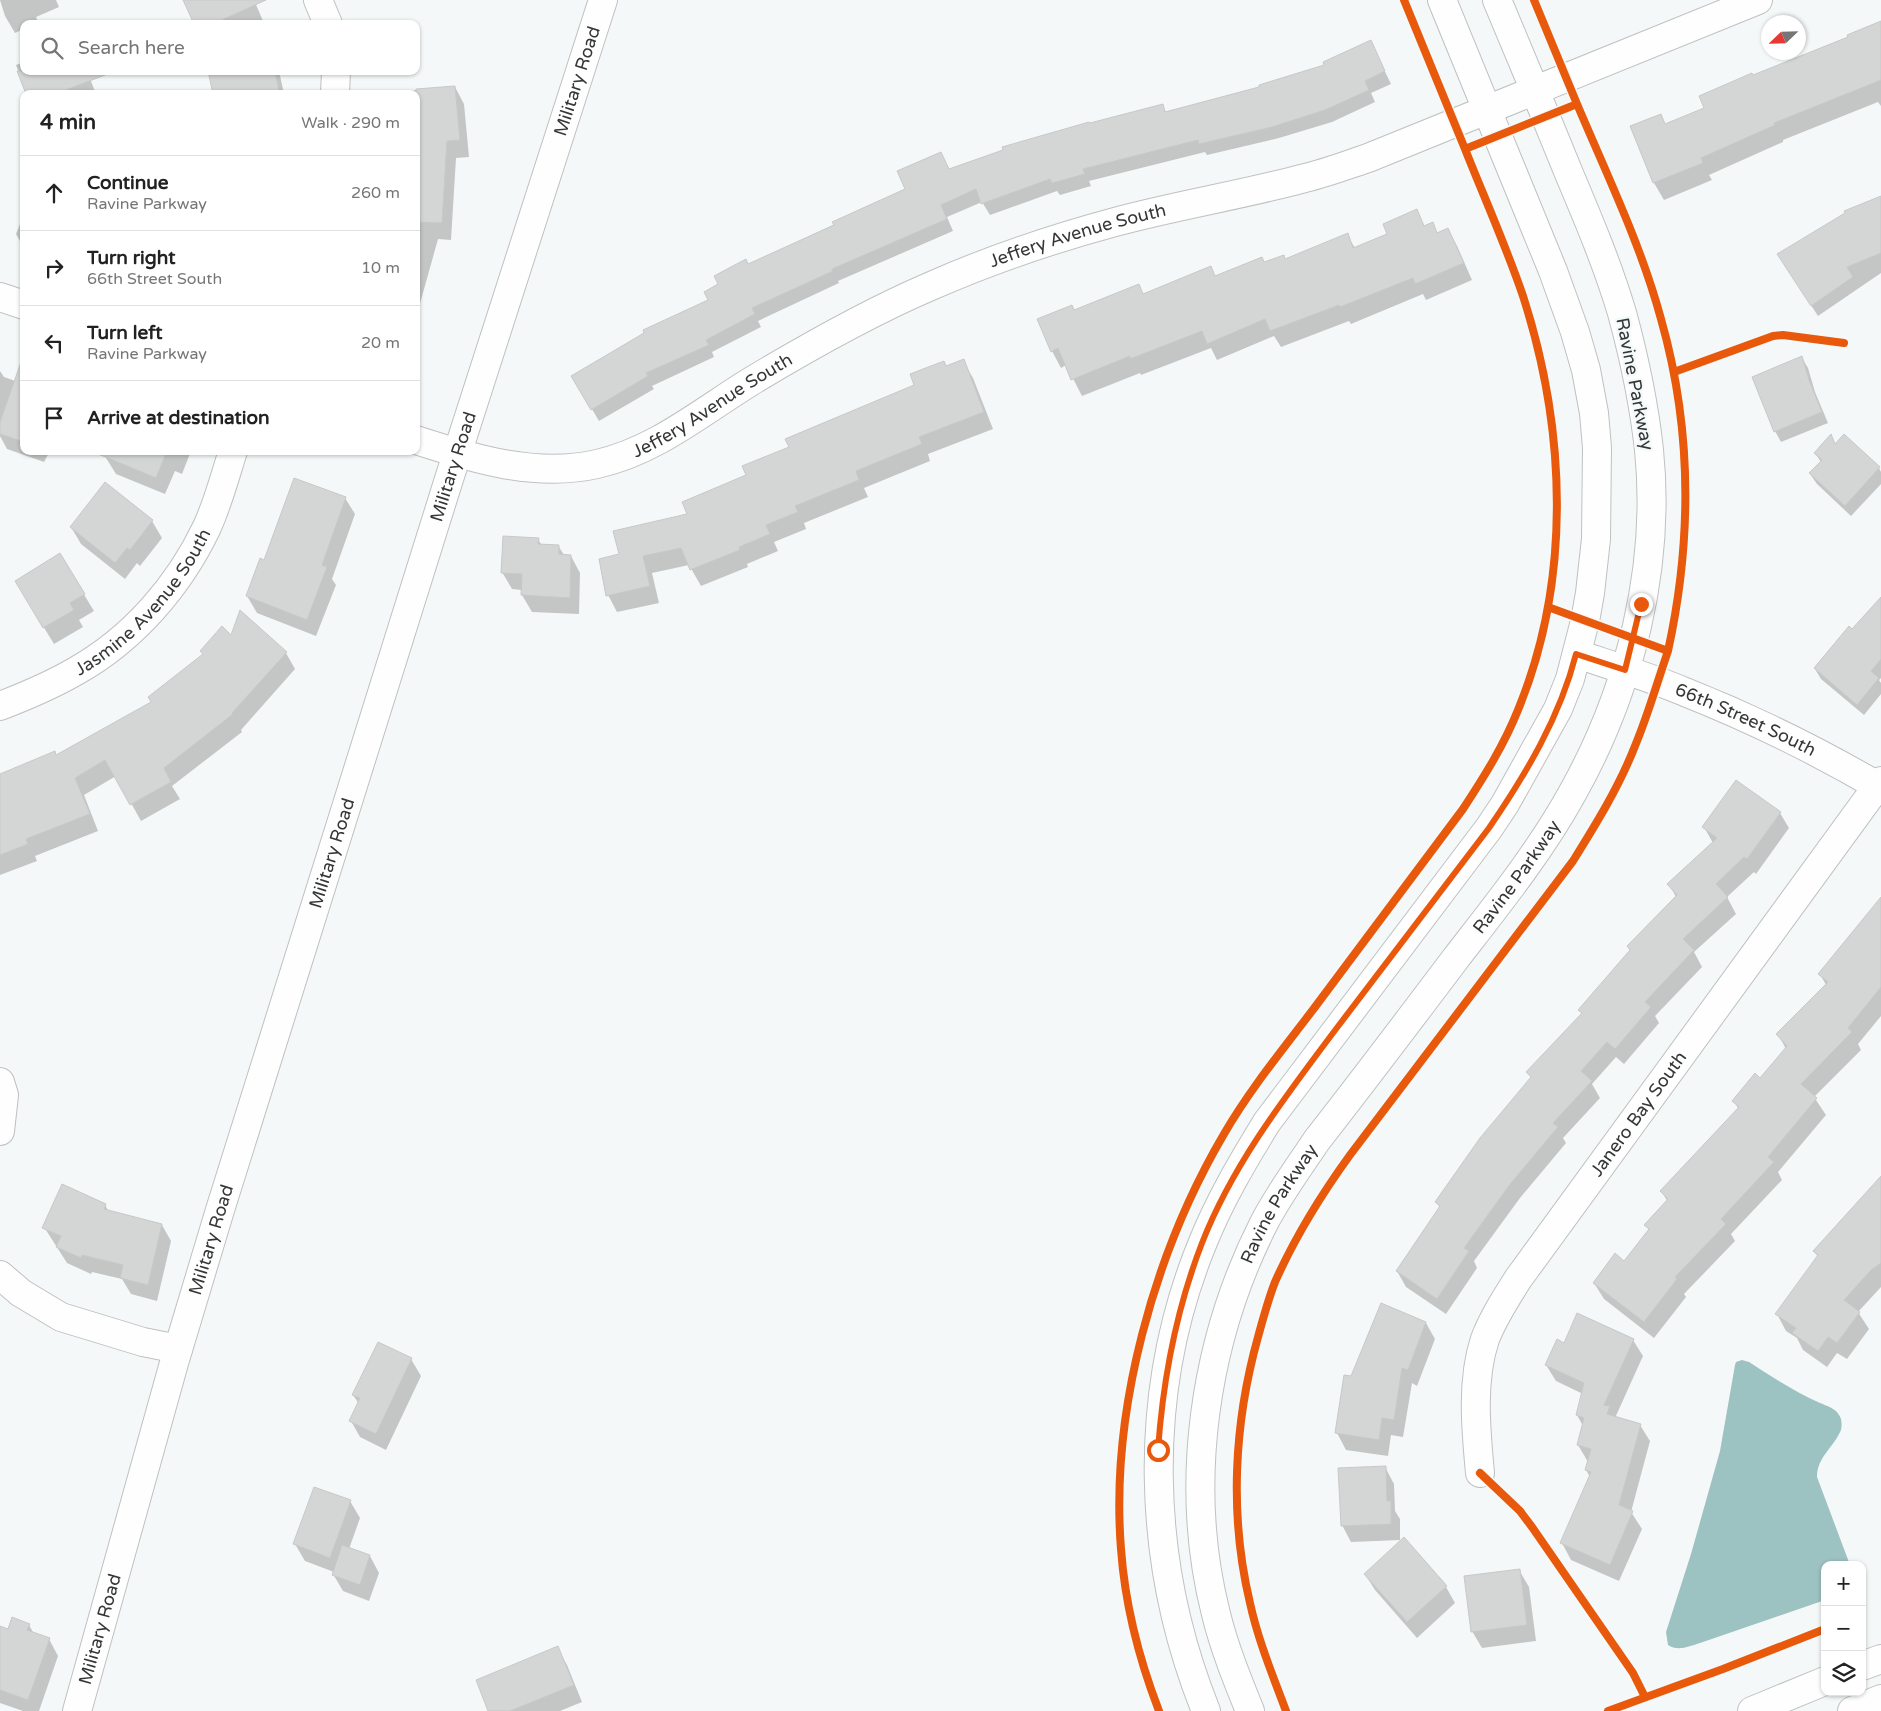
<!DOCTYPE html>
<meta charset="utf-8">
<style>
:root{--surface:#fff;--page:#f6f6f6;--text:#222;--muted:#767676;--line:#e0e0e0}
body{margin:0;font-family:"Varela Round",sans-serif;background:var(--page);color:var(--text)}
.controls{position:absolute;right:15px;bottom:15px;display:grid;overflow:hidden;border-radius:10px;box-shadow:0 1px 4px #0004}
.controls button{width:45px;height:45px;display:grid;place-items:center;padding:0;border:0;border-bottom:1px solid var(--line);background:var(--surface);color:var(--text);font:25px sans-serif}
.compass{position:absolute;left:1761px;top:15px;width:45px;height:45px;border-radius:50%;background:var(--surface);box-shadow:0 1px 4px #0004;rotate:247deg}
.stop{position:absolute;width:15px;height:15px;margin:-11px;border:4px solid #ea580c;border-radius:50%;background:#fff}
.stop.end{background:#ea580c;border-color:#fff;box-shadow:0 1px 5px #0008}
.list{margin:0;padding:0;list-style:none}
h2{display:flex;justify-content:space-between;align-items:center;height:65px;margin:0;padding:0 20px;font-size:21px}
h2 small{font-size:16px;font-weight:400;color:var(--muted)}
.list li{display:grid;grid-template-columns:32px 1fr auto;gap:15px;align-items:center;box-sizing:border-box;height:75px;padding:0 20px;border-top:1px solid var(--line)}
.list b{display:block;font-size:19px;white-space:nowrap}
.list p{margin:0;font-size:16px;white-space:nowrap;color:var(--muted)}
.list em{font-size:16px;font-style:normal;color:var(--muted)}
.icon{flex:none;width:28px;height:28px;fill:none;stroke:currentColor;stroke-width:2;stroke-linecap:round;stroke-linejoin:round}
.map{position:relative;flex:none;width:1881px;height:1711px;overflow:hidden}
.search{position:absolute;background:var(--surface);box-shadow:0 1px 4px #0004;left:20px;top:20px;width:400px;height:55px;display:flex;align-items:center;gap:12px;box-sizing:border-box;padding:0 18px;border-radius:10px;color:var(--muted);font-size:19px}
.panel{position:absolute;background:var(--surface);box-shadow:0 1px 4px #0004;left:20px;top:90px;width:400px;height:365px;border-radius:10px}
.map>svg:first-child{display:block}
.water{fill:#9cc2c1}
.shadow{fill:#0003}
.building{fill:#d4d6d6;stroke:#c7c9c9}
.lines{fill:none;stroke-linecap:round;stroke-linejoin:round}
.minor-casing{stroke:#bfc1c1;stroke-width:30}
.minor{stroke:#fefefe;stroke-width:28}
.cycleway-casing{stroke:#f4f9f9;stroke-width:11}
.cycleway{stroke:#e8590c;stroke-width:8}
.route{stroke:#ea580c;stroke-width:6}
.labels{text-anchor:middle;stroke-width:5;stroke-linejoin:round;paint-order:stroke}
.street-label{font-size:18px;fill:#353737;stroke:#f4f9f9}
</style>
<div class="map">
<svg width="1881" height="1711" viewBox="0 0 1881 1711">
<rect width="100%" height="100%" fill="#f5f8f8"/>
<path class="water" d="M 1742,1360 L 1749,1362 C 1772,1377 1795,1392 1820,1403 C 1827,1406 1835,1408 1839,1415 C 1842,1419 1842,1425 1841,1430 C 1834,1447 1817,1457 1817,1477 L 1850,1565 L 1825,1565 L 1825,1600 L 1700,1643 C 1690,1646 1678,1652 1668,1645 L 1666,1632 L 1691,1554 L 1720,1451 L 1735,1365 L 1736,1362 Z"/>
<path class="shadow" d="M 0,0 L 56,0 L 59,7 L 36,17 L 38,22 L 24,24 L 24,29 L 15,33 L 5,16 Z
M 185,0 L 254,0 L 263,21 L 258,24 L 195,24 Z
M 1881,22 L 1881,106 L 1878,102 L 1783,140 L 1783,142 L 1709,175 L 1712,180 L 1664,200 L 1654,183 L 1631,127 L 1660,115 L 1666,125 L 1706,109 L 1752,76 L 1849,37 Z
M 1370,41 L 1391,84 L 1371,93 L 1375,102 L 1332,122 L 1279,138 L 1207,155 L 1205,152 L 1089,181 L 1091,186 L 1060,195 L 1057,191 L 990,215 L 982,202 L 947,217 L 953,231 L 838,281 L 839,283 L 758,321 L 761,327 L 712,352 L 714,357 L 652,386 L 654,389 L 599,421 L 573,377 L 709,301 L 748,265 L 950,170 L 1089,124 L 1162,106 L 1166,112 L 1261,88 L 1326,66 Z
M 24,49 L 24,58 L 20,50 Z
M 24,62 L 24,71 L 87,71 L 96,94 L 27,94 L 16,65 Z
M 210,71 L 279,71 L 284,94 L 215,94 Z
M 455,87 L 464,104 L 469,157 L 456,158 L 451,240 L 438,239 L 416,318 L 416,94 L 406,94 L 406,91 Z
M 1881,198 L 1881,273 L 1818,316 L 1785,265 Z
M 1416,211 L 1425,227 L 1432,224 L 1438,234 L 1448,230 L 1457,246 L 1472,280 L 1426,300 L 1423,294 L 1351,324 L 1349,321 L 1281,347 L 1274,336 L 1217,360 L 1211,348 L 1141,375 L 1140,373 L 1082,396 L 1066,365 L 1061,368 L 1052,351 L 1074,311 L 1144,295 L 1211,268 L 1216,277 L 1264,264 L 1285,260 L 1347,235 L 1355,248 L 1389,234 Z
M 24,214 L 24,248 L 16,234 Z
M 416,331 L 420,339 L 416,348 Z
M 1802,358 L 1808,368 L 1815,392 L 1828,423 L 1781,442 L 1775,431 Z
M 963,361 L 973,378 L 993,429 L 928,454 L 930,461 L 864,488 L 868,497 L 804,523 L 806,529 L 774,542 L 778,551 L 747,564 L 748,567 L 701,586 L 689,565 L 652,573 L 659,603 L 617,612 L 608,595 L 620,555 L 689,514 L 790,448 L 915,386 L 944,362 L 947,368 Z
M 0,371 L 4,377 L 24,384 L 24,451 L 50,451 L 44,462 L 7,449 L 0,436 Z
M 1831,436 L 1836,445 L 1879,468 L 1881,472 L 1881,484 L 1851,516 L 1817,484 L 1810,474 L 1821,462 L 1815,453 Z
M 109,451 L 191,451 L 182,474 L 175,471 L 165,494 L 116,474 L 106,458 Z
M 345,498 L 355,514 L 332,579 L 336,585 L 316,636 L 257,613 L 247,596 L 265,562 Z
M 152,521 L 162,538 L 140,566 L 137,563 L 125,579 L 81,544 L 71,527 Z
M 538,539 L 542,546 L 559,547 L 564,555 L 571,556 L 580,573 L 579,614 L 532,612 L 522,595 L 522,590 L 512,589 L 502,572 Z
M 60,555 L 94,611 L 79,620 L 83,627 L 54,644 L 26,598 Z
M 1881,598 L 1881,678 L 1879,680 L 1881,683 L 1881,694 L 1864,715 L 1821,679 L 1815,669 Z
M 231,638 L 286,653 L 295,669 L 241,730 L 242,732 L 172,786 L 180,799 L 141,821 L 116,776 L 84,795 L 98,831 L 35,856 L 37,861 L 0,875 L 0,775 L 56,756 L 152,703 Z
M 1780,813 L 1789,828 L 1756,874 L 1754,872 L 1727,897 L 1736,914 L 1694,952 L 1702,967 L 1655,1016 L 1659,1023 L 1624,1064 L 1616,1057 L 1592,1084 L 1600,1098 L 1563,1138 L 1566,1143 L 1520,1198 L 1474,1261 L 1477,1268 L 1446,1314 L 1406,1287 L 1397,1271 L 1440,1208 L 1437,1202 L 1532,1079 L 1528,1072 L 1582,1014 L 1580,1010 L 1676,897 L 1669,884 L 1713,843 L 1704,827 Z
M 1881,898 L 1881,1016 L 1858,1044 L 1861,1050 L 1814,1097 L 1826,1115 L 1778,1172 L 1782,1180 L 1731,1234 L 1735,1241 L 1684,1294 L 1686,1297 L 1654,1338 L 1604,1299 L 1594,1283 L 1624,1262 L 1649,1230 L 1646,1225 L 1668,1202 L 1661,1191 L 1739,1110 L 1734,1101 L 1761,1080 L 1786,1049 L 1778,1034 L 1826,985 L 1820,974 Z
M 1881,1179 L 1881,1287 L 1858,1312 L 1869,1329 L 1847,1359 L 1837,1353 L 1827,1367 L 1803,1350 L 1797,1338 L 1786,1331 L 1777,1314 L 1818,1257 L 1814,1251 Z
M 105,1205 L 109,1212 L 162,1225 L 171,1241 L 157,1301 L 131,1294 L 122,1279 L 92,1272 L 91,1274 L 67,1263 L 44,1227 Z
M 1426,1323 L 1435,1339 L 1417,1386 L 1412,1383 L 1403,1437 L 1391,1435 L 1388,1456 L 1346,1450 L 1337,1433 L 1352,1377 Z
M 1633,1340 L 1643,1356 L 1615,1418 L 1640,1425 L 1650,1441 L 1631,1512 L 1642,1529 L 1619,1581 L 1571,1560 L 1562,1543 L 1590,1477 L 1586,1470 L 1588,1462 L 1578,1445 L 1583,1426 L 1577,1415 L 1583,1394 L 1556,1381 L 1546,1365 L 1564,1344 Z
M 411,1359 L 421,1376 L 386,1450 L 360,1437 L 351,1421 L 359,1404 L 353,1395 Z
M 1385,1467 L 1394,1484 L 1395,1511 L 1400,1519 L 1400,1540 L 1351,1542 L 1342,1525 Z
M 350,1501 L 360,1518 L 349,1549 L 370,1556 L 379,1573 L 369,1601 L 343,1591 L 333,1574 L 334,1572 L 305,1561 L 295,1544 Z
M 1519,1570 L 1529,1587 L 1536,1641 L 1482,1648 L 1472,1631 Z
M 1365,1574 L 1446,1587 L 1455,1603 L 1417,1638 L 1375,1590 Z
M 29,1625 L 34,1634 L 49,1639 L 58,1656 L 39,1711 L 23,1711 L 0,1703 L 0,1637 L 8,1631 Z
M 557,1648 L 567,1665 L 582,1702 L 560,1711 L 489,1711 Z"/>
<path class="building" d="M 183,0 L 266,0 L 213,24 L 194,24 Z
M 1881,21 L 1881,80 L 1774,123 L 1775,125 L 1701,158 L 1703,163 L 1653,183 L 1630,126 L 1661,114 L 1665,124 L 1704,108 L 1699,96 L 1752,73 L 1753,75 L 1848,37 L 1847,35 Z
M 1371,40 L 1385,71 L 1365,81 L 1369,90 L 1325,110 L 1272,127 L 1199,144 L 1198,140 L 1083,169 L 1085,174 L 1052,183 L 1050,179 L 981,204 L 976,189 L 941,205 L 947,219 L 832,269 L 833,271 L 752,308 L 755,314 L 706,340 L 709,345 L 646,373 L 648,376 L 591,410 L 571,376 L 644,333 L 643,330 L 708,300 L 704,292 L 718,284 L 714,276 L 746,259 L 748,264 L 834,225 L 832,222 L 905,189 L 897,171 L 941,152 L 949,169 L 1003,150 L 1002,147 L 1089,122 L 1090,123 L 1163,104 L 1165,112 L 1259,87 L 1259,85 L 1324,65 L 1323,62 Z
M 17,71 L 110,71 L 110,73 L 56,94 L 26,94 Z
M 208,71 L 275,71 L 279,90 L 262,94 L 213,94 Z
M 455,86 L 460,140 L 447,141 L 442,223 L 416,222 L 416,89 Z
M 1881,196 L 1881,253 L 1847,267 L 1853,277 L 1811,306 L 1777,254 L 1845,213 L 1844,211 Z
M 1417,209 L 1424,226 L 1433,222 L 1437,233 L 1448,228 L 1464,263 L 1415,284 L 1413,278 L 1340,307 L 1339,305 L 1270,331 L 1265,319 L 1207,344 L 1202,331 L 1130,359 L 1130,356 L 1071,380 L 1058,348 L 1051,352 L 1037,319 L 1072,305 L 1074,310 L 1139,284 L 1143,294 L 1211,266 L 1215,276 L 1262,257 L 1264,262 L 1284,255 L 1285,259 L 1348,233 L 1353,248 L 1387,234 L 1383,224 Z
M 1802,356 L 1809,380 L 1822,412 L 1774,432 L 1752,377 Z
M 964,359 L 984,412 L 919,437 L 922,444 L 856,471 L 859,480 L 795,506 L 798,512 L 766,525 L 770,534 L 739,547 L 740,550 L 690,570 L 681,548 L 643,556 L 650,586 L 606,596 L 599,559 L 619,554 L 613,531 L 687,514 L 682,502 L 746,475 L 742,466 L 789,447 L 785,439 L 914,385 L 910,374 L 944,361 L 946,366 Z
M 21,362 L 24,363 L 24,442 L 0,434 L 0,422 Z
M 1831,434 L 1835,444 L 1844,434 L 1880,467 L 1845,506 L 1809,473 L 1822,460 L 1814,453 Z
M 91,451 L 167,451 L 156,478 Z
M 294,478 L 346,497 L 322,565 L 327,567 L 307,620 L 246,596 L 260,558 L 264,560 Z
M 105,482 L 153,520 L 130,550 L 127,548 L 115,563 L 70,527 Z
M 503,536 L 539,538 L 538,544 L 559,545 L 559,554 L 571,555 L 570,598 L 521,595 L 522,574 L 501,573 Z
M 60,553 L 85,594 L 70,603 L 74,610 L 43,628 L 15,581 Z
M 1881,597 L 1881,659 L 1871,671 L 1879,678 L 1857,705 L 1814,668 L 1849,626 L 1852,629 Z
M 240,610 L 287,652 L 232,713 L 233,714 L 164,768 L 171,782 L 130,805 L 105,760 L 75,778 L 90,814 L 26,839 L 28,844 L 0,855 L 0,774 L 55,751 L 56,755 L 151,702 L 148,697 L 203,654 L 200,651 L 222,626 L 231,635 Z
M 1736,780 L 1781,812 L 1747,859 L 1744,857 L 1716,884 L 1728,897 L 1683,939 L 1694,950 L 1645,1002 L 1651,1007 L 1615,1049 L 1607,1042 L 1581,1071 L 1592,1081 L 1553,1123 L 1558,1127 L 1511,1183 L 1464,1248 L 1469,1251 L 1437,1299 L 1396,1271 L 1440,1206 L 1435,1202 L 1480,1138 L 1531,1077 L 1526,1072 L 1582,1013 L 1578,1010 L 1630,950 L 1627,946 L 1677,895 L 1667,884 L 1717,838 L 1702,827 Z
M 1881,897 L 1881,987 L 1848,1028 L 1852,1032 L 1801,1084 L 1817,1098 L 1768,1157 L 1774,1162 L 1721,1219 L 1726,1224 L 1675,1277 L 1677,1279 L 1644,1322 L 1593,1283 L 1615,1253 L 1624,1261 L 1649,1229 L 1644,1225 L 1668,1199 L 1660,1191 L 1739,1107 L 1732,1101 L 1755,1073 L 1760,1078 L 1787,1046 L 1776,1034 L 1828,982 L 1818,974 Z
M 1881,1176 L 1881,1263 L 1871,1270 L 1844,1300 L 1860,1312 L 1837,1343 L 1828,1337 L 1818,1351 L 1792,1333 L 1796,1328 L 1775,1314 L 1818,1255 L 1813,1251 Z
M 62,1184 L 106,1204 L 104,1209 L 162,1224 L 148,1285 L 120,1278 L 123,1265 L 82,1255 L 81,1258 L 56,1247 L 61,1236 L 42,1228 Z
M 1381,1303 L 1426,1322 L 1408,1370 L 1402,1368 L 1394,1420 L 1382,1418 L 1379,1440 L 1335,1433 L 1344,1375 L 1351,1376 Z
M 1577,1313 L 1634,1339 L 1604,1405 L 1610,1406 L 1607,1414 L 1641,1424 L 1619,1505 L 1633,1511 L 1610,1565 L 1560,1543 L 1591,1472 L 1585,1470 L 1591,1449 L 1577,1445 L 1584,1418 L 1576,1415 L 1584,1383 L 1545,1365 L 1557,1339 L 1564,1343 Z
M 378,1342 L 412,1358 L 376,1434 L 349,1421 L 360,1398 L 352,1395 Z
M 1386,1466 L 1387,1501 L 1391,1501 L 1391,1524 L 1341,1526 L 1338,1468 Z
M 314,1487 L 351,1500 L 330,1558 L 293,1544 Z
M 1404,1537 L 1447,1586 L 1407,1622 L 1364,1574 Z
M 342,1545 L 370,1555 L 360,1585 L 332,1575 Z
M 1520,1569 L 1527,1625 L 1471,1632 L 1464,1576 Z
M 12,1617 L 30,1624 L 27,1630 L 50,1638 L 28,1700 L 0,1690 L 0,1626 L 8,1629 Z
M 558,1646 L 574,1685 L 510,1711 L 488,1711 L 476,1680 Z"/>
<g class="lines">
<defs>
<g id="minor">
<path d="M 318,0 L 328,24"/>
<path d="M 335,94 L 336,71"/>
<path d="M 0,297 L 24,305"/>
<path id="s1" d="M 416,440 C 474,459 536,478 597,464 C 655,451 700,413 750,382 C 808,347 868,313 931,286 C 990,260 1052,239 1115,222 C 1178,205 1242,195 1305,178 C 1326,173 1347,165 1368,158 L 1758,0"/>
<path id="s2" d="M 1577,654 C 1613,666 1650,677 1685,692 C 1753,719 1818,751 1881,788"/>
<path id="s3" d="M 0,706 C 26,696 52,685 76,671 C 133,639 179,586 207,527 C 218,503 225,476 233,451"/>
<path d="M 0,1082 L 4,1095 L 0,1131"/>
<path d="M 0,1275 L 21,1293 L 61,1317 L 143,1342 L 178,1349"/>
<path id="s4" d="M 1480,1473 C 1476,1430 1471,1381 1485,1339 C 1493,1318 1506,1298 1518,1279 L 1881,781"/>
<path d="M 1862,1666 L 1881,1659"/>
<path id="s5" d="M 77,1711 L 174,1363 L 220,1210 L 449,479 L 603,0"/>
<path d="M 1206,1711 C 1146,1562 1141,1392 1203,1242 C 1220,1200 1243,1161 1267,1122 L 1489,828 L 1505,804 L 1558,709 L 1570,679 L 1585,621 L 1590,593 L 1596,539 L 1597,448 L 1594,413 L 1586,370 L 1575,332 L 1553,271 L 1442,0"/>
<path id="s6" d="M 1250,1711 C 1237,1679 1224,1647 1216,1614 C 1183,1485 1204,1341 1264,1223 C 1279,1194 1299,1167 1317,1140 C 1364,1080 1410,1019 1456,958 C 1497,905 1540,852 1573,792 C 1630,690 1661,567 1649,450 C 1644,404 1634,357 1622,313 C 1608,266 1589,221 1570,176 C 1546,117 1522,59 1497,0"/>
<path d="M 1752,1711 L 1825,1681"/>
<path d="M 1852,1711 L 1881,1699"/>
</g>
</defs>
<use href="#minor" class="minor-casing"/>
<use href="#minor" class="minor"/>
<defs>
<path id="cycleway" d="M 1404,0 L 1465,149 L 1577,104 L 1534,0
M 1577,104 C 1607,175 1641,245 1661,319 C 1692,428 1692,541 1668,651
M 1674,372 L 1773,336 L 1783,335 L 1844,343
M 1480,1473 L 1520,1511 L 1532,1527 L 1633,1673 L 1645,1697
M 1159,1711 C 1139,1659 1125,1605 1121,1549 C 1110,1411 1154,1253 1224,1134 C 1250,1089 1284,1048 1315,1007 C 1364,941 1414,875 1463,809 C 1484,777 1504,745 1518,710 C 1572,579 1566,429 1523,296 C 1506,246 1484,197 1465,149
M 1286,1711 C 1273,1676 1258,1640 1250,1603 C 1229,1515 1234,1423 1258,1337 C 1263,1319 1268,1300 1275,1282 C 1295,1237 1321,1195 1350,1155 L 1573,861 C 1596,824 1619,787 1635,746 C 1648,715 1657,683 1668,651 L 1548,607
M 1608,1711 L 1723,1669 L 1825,1629"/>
</defs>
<use href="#cycleway" class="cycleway-casing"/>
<use href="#cycleway" class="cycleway"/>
</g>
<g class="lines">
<path class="route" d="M 1158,1450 C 1163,1379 1176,1310 1202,1243 C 1233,1164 1285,1097 1336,1029 C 1387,962 1438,895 1489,828 C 1526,774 1560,717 1576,654 L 1625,670 L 1641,604"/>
</g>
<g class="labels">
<g class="street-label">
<text dy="6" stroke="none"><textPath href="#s5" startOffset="1705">Military Road</textPath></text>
<text dy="6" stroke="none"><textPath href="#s1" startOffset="720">Jeffery Avenue South</textPath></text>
<text transform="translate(1635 384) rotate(79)" y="6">Ravine Parkway</text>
<text dy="6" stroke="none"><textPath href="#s1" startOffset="315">Jeffery Avenue South</textPath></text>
<text dy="6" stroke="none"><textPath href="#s5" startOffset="1300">Military Road</textPath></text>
<text dy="6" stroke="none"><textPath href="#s3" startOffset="181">Jasmine Avenue South</textPath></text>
<text dy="6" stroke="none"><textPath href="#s2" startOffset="181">66th Street South</textPath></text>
<text dy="6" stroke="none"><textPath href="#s5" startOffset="895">Military Road</textPath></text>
<text dy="6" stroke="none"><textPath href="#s6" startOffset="934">Ravine Parkway</textPath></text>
<text dy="6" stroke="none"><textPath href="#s4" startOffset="408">Janero Bay South</textPath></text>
<text dy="6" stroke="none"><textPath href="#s6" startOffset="529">Ravine Parkway</textPath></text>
<text dy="6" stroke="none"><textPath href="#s5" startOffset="490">Military Road</textPath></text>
<text dy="6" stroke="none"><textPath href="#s5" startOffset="85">Military Road</textPath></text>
</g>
</g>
</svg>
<div class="controls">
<button>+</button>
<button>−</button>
<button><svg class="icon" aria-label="layers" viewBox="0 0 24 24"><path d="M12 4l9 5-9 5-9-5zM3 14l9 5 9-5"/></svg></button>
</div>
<svg class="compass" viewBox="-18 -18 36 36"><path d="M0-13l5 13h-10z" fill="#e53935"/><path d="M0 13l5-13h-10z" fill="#767676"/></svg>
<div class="stop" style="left:1158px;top:1450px"></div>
<div class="stop end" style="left:1641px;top:604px"></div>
<div class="search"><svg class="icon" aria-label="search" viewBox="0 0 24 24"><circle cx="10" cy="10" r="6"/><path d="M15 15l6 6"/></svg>Search here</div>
<section class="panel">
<h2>4 min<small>Walk · 290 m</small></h2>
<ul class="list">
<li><svg class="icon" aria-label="ahead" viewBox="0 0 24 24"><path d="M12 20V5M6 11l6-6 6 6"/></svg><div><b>Continue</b><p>Ravine Parkway</p></div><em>260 m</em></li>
<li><svg class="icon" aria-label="right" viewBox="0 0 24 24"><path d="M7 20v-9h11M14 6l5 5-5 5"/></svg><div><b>Turn right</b><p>66th Street South</p></div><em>10 m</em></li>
<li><svg class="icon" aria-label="left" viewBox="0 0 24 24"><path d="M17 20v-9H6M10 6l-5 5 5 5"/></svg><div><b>Turn left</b><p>Ravine Parkway</p></div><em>20 m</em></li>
<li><svg class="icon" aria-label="arrive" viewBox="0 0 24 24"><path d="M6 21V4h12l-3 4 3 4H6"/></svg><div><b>Arrive at destination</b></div></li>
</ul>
</section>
</div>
